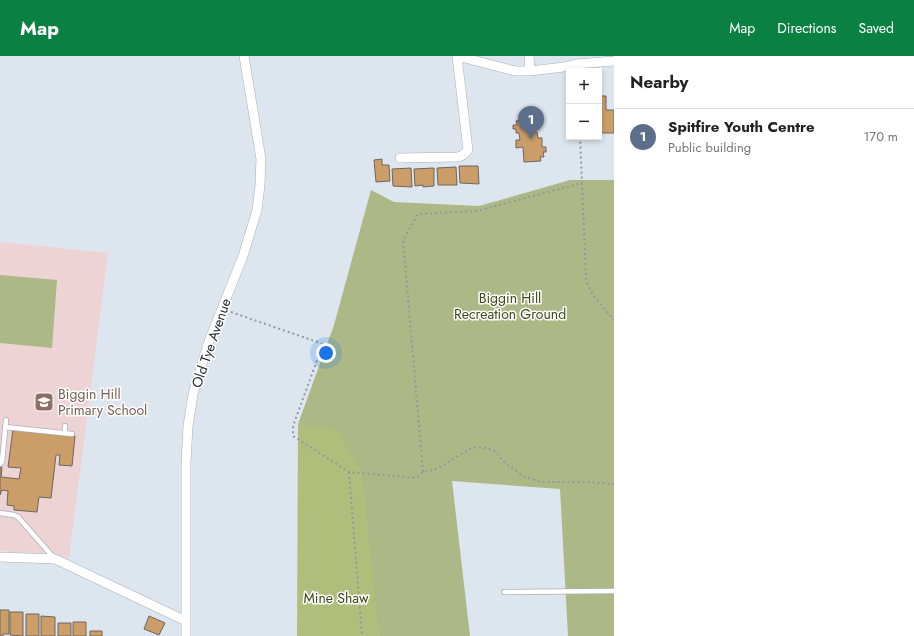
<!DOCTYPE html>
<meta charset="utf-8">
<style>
:root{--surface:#fff;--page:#f2f2f2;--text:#222;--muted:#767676;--line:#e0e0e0;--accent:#0b8043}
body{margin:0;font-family:Jost,sans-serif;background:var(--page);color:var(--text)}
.controls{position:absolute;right:12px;top:12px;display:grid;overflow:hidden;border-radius:0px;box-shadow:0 2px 6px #0003}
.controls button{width:36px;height:36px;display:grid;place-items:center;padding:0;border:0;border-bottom:1px solid var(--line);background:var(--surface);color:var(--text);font:20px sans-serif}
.you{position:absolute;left:326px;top:297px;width:14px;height:14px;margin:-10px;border:3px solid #fff;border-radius:50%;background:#1a73e8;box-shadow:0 0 0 6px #1a73e833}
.badge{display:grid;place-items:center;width:26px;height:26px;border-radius:50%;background:var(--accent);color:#fff;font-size:13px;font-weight:700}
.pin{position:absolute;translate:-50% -33px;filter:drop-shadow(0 1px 2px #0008)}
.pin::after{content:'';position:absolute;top:21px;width:14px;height:12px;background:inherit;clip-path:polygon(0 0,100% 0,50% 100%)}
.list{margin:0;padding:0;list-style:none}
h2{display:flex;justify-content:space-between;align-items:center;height:52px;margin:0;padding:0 16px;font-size:17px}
h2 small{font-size:13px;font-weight:400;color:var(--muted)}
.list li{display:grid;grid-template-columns:26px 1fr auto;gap:12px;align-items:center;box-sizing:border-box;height:56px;padding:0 16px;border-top:1px solid var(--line)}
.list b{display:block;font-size:15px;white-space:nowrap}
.list p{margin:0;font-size:13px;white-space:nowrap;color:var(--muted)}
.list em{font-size:13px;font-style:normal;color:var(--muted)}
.map{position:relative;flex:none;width:614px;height:580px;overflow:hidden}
header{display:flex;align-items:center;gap:24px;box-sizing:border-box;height:56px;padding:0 20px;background:var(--accent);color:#fff}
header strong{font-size:19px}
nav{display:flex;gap:22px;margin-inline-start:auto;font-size:14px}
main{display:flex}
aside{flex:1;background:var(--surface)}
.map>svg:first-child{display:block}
.education{fill:#eed3d5}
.green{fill:#acb886}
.forest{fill:#b0be7c}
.building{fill:#cb9d68;stroke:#6d665e}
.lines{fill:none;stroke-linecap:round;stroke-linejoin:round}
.lane-casing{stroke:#a8b0b8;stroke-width:6}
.street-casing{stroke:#a8b0b8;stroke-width:10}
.path{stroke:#9399a0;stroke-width:2;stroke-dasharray:2 3;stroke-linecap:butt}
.lane{stroke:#fff;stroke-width:4.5}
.street{stroke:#fff;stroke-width:9}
.labels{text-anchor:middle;stroke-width:3;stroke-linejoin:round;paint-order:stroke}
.park-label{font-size:14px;fill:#3f4716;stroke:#fff}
.street-label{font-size:14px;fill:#2b2e31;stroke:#fff}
.education-label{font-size:14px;fill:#785e54;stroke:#fff;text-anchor:start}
</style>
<header>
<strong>Map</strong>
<nav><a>Map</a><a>Directions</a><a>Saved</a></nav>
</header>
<main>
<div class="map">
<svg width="614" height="580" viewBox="0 0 614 580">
<rect width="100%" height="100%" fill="#dde5ee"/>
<path class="education" d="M 0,186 L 108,197 L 69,502 L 50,498 L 0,495 Z"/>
<path class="green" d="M 570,124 L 614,124 L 614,580 L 568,580 L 560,433 L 452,425 L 470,580 L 379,580 L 378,573 L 298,368 L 334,269 L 371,134 L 394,146 L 479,150 Z
M 0,219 L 57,224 L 52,292 L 0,287 Z"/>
<path class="forest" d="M 298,368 L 338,375 L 362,417 L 379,580 L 297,580 Z"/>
<path class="building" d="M 599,35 L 599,40 L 606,40 L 606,54 L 614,54 L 614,77 L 599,77 Z
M 520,59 L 527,59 L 527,64 L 532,64 L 532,76 L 537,76 L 538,82 L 542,82 L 542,91 L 546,91 L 546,96 L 543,96 L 544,101 L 540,101 L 541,105 L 524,106 L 523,91 L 516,92 L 516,84 L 520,84 L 519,77 L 516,77 L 516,73 L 513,73 L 513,69 L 517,69 L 516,65 L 520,64 Z
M 382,103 L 382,109 L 389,109 L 390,125 L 376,126 L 374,104 Z
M 459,110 L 478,110 L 479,128 L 460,127 Z
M 456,111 L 457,129 L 438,129 L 437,112 Z
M 411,112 L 412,131 L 393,130 L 392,113 Z
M 434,112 L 434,130 L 423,131 L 423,129 L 415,130 L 414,113 Z
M 13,373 L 75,380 L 72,410 L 59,409 L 60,399 L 56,399 L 51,442 L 39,441 L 37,456 L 14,454 L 14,450 L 7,449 L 8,435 L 2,434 L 0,439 L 0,411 L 2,411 L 1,421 L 19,423 L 21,412 L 8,411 Z
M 0,554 L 9,554 L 9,578 L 3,578 L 3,580 L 0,580 Z
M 10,556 L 23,556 L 23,580 L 10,579 Z
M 26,558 L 39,558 L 39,580 L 26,580 Z
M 41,560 L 55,561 L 55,580 L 41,580 Z
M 149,560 L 165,567 L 159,579 L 144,573 Z
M 73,566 L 86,566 L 86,580 L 73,580 Z
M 58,567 L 71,567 L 71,580 L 58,580 Z
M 90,575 L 102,575 L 102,580 L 90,580 Z"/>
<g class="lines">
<defs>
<path id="lane" d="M 5,371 L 72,378
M 65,377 L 65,370
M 0,408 L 2,406 L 6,364
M 0,457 L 14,459 L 18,461 L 54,502
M 504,536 L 614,535"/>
<path id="street" d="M 457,0 L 515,15 L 530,15 L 564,11 L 576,8 L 614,5
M 529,0 L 530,15
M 400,102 L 458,101 L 463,99 L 468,94 L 457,0
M 0,501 L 55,503 L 186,565
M 186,580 L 186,406 L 188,370 L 193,338 L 208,288 L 243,200 L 257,154 L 260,129 L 261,103 L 244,0"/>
</defs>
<use href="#lane" class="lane-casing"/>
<use href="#street" class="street-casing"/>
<path class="path" d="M 582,127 L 586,224 L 593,239 L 614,264
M 231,256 L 323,288 L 293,370 L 293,380 L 349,416 L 416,422 L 423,416 L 434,414 L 447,407 L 471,392 L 480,391 L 490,393 L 495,395 L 503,405 L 523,420 L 541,426 L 588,426 L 614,428
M 349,416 L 362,580
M 423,416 L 403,184 L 418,158 L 477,155 L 582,127 L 580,81"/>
<use href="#lane" class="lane"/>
<use href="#street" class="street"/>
</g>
<defs>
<symbol id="school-square" viewBox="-11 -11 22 22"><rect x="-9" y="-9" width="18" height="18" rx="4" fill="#8d6e63" stroke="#fff"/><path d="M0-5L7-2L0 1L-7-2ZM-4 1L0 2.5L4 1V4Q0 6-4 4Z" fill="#fff"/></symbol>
</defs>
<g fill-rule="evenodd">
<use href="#school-square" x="33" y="335" width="22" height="22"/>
</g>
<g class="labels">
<g class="park-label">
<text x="510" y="247">Biggin Hill<tspan x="510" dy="16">Recreation Ground</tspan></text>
<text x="336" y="547">Mine Shaw</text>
</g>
<g class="street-label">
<text transform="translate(211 287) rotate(-71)" y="5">Old Tye Avenue</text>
</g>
<g class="education-label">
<text x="58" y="343">Biggin Hill<tspan x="58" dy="16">Primary School</tspan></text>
</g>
</g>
</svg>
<div class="controls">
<button>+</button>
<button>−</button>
</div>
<div class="you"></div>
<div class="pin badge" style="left:531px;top:83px;background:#5c6f8a">1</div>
</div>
<aside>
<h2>Nearby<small></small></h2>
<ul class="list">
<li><span class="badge" style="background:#5c6f8a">1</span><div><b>Spitfire Youth Centre</b><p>Public building</p></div><em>170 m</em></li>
</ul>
</aside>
</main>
